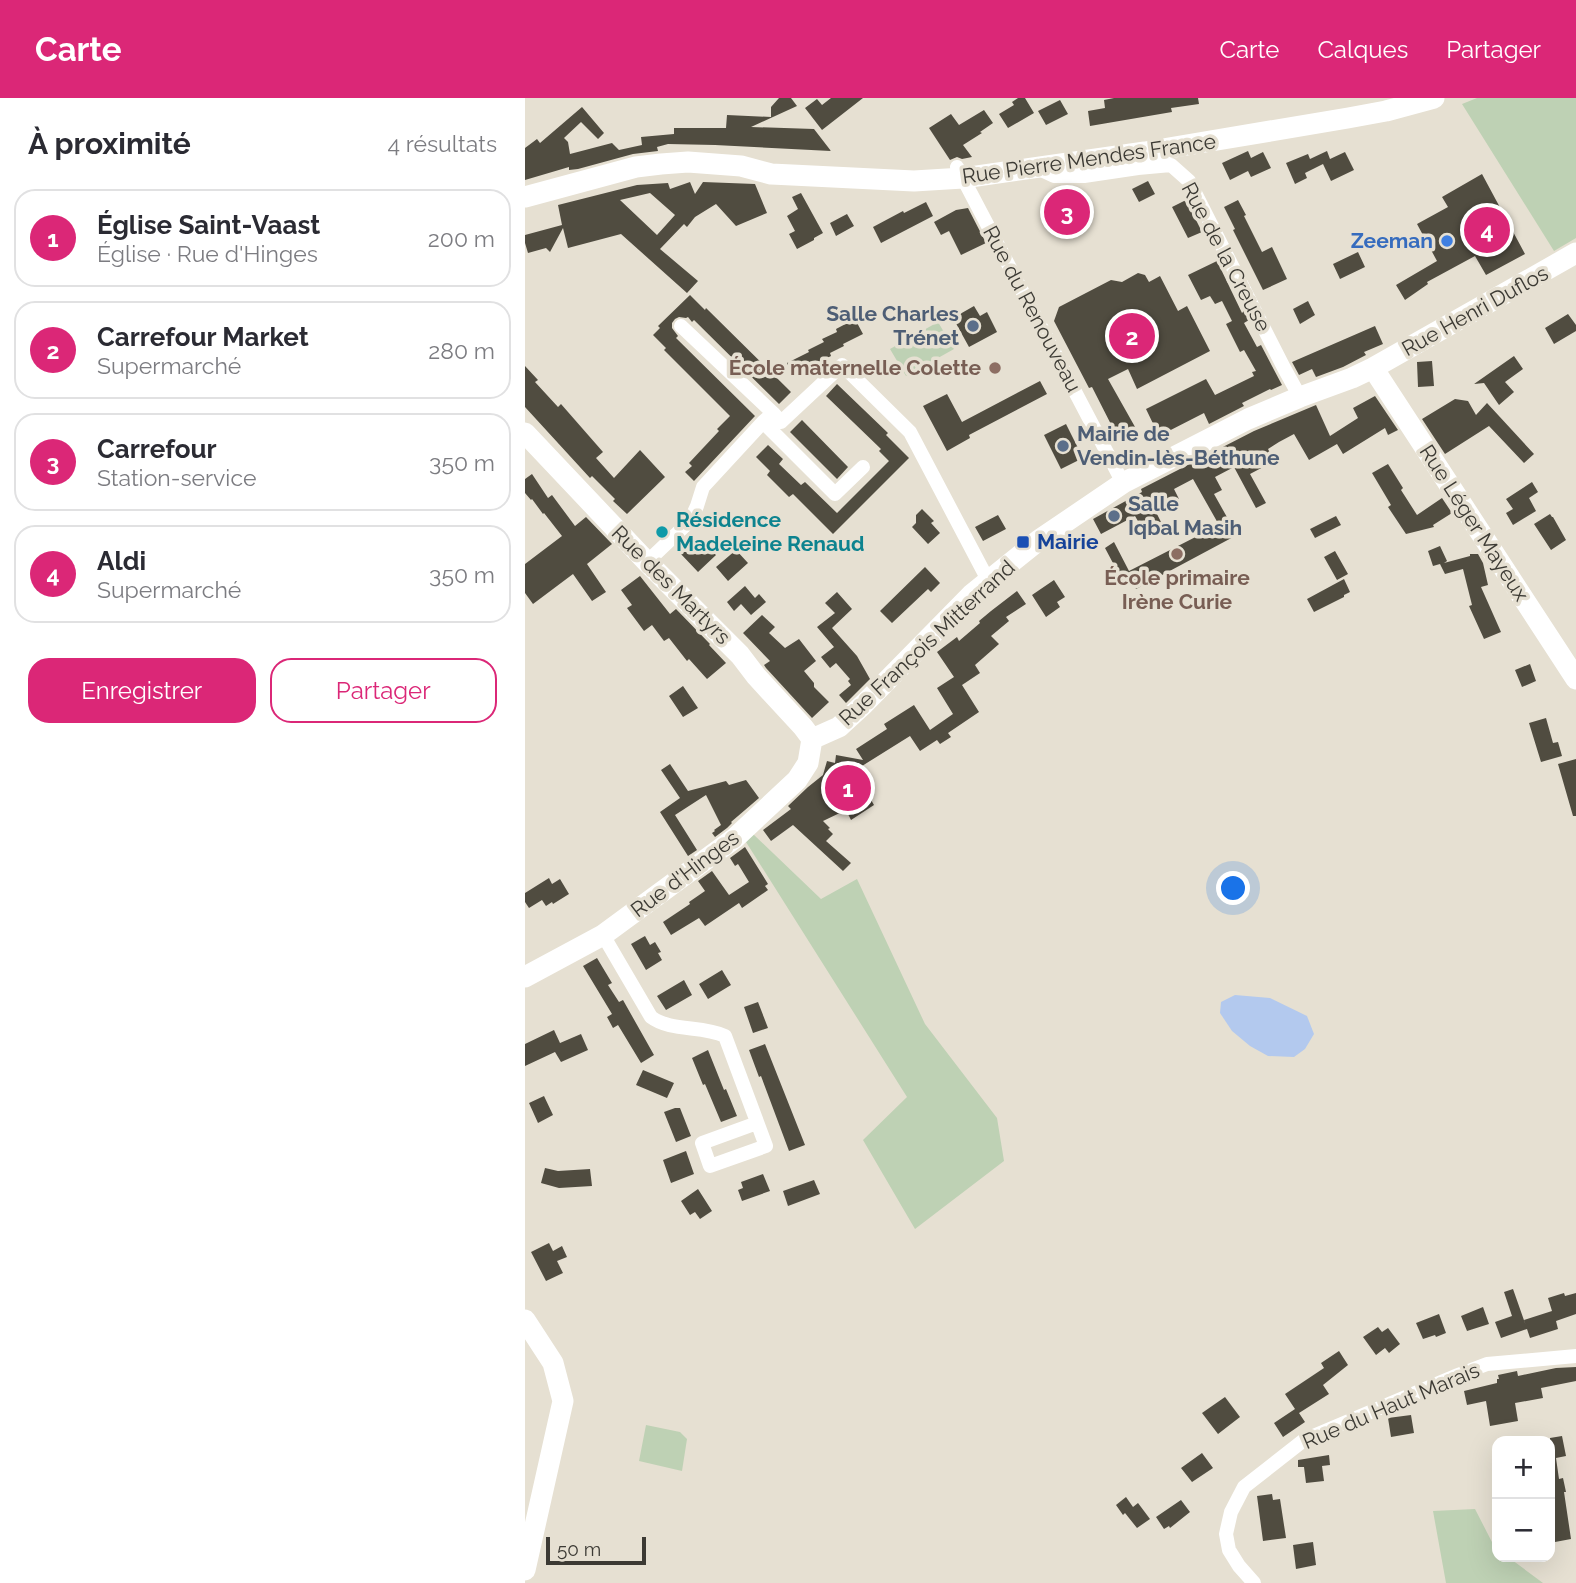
<!DOCTYPE html>
<html lang="fr">
<meta charset="utf-8">
<style>
:root{--surface:#fff;--page:#f2f2f3;--text:#2b2b33;--muted:#7c7c81;--line:#e1e1e2;--accent:#db2777}
body{margin:0;font-family:Raleway,sans-serif;background:var(--page);color:var(--text)}
.controls{position:absolute;right:21px;bottom:21px;display:grid;overflow:hidden;border-radius:14px;box-shadow:0 7px 28px #0002}
.controls button{width:63px;height:63px;display:grid;place-items:center;padding:0;border:0;border-bottom:2px solid var(--line);background:var(--surface);color:var(--text);font:35px sans-serif}
.scale{position:absolute;left:21px;bottom:18px;width:100px;box-sizing:border-box;padding-left:7px;border:4px solid #3c3a34;border-top:0;font-size:19px;line-height:24px;white-space:nowrap;color:#3c3a34;-webkit-text-stroke:5px #e6e0d2;paint-order:stroke}
.you{position:absolute;left:709px;top:791px;width:24px;height:24px;margin:-18px;border:5px solid #fff;border-radius:50%;background:#1a73e8;box-shadow:0 0 0 10px #1a73e833}
.badge{display:grid;place-items:center;width:46px;height:46px;border-radius:50%;background:var(--accent);color:#fff;font-size:23px;font-weight:700}
.pin{position:absolute;translate:-50% -50%;border:4px solid #fff;box-shadow:0 2px 7px #0006}
.list{margin:0;padding:0;list-style:none}
h2{display:flex;justify-content:space-between;align-items:center;height:91px;margin:0;padding:0 28px;font-size:30px}
h2 small{font-size:23px;font-weight:400;color:var(--muted)}
.list li{display:grid;grid-template-columns:46px 1fr auto;gap:21px;align-items:center;box-sizing:border-box;height:98px;margin:0 14px 14px;padding:0 14px;border:2px solid var(--line);border-radius:21px}
.list b{display:block;font-size:26px;white-space:nowrap}
.list p{margin:0;font-size:23px;white-space:nowrap;color:var(--muted)}
.list em{font-size:23px;font-style:normal;color:var(--muted)}
.actions{display:flex;gap:14px;padding:21px 28px}
.actions a{flex:1;padding:16px 0;border:2px solid var(--accent);border-radius:21px;text-align:center;font-size:24px;color:var(--accent)}
.actions .main{background:var(--accent);color:#fff}
.map{position:relative;flex:none;width:1051px;height:1485px;overflow:hidden}
header{display:flex;align-items:center;gap:42px;box-sizing:border-box;height:98px;padding:0 35px;background:var(--accent);color:#fff}
header strong{font-size:33px}
nav{display:flex;gap:38px;margin-inline-start:auto;font-size:24px}
main{display:flex}
aside{flex:1;background:var(--surface)}
.map>svg:first-child{display:block}
.green{fill:#bed1b4}
.water{fill:#b3c9ee}
.building{fill:#504c40;fill-rule:evenodd}
.lines{fill:none;stroke-linecap:round;stroke-linejoin:round}
.street{stroke:#fff;stroke-width:14}
.secondary{stroke:#fff;stroke-width:21}
.shop-dot{fill:#3f7fe0;stroke:#e6e0d2;stroke-width:2.5}
.service-dot{fill:#5c6f8a;stroke:#e6e0d2;stroke-width:2.5}
.education-dot{fill:#8d6e63;stroke:#e6e0d2;stroke-width:2.5}
.culture-dot{fill:#0f9aa8;stroke:#e6e0d2;stroke-width:2.5}
.transit-dot{fill:#1a4fb4;stroke:#e6e0d2;stroke-width:2.5}
.labels{text-anchor:middle;stroke-width:7;stroke-linejoin:round;paint-order:stroke}
.street-label{font-size:21px;fill:#3c3a34;stroke:#e6e0d2}
.shop-label{font-size:21px;font-weight:bold;fill:#366cbe;stroke:#e6e0d2;text-anchor:end}
.service-label{font-size:21px;font-weight:bold;fill:#4e5e75;stroke:#e6e0d2;text-anchor:start}
.education-label{font-size:21px;font-weight:bold;fill:#785e54;stroke:#e6e0d2;text-anchor:end}
.culture-label{font-size:21px;font-weight:bold;fill:#0d838f;stroke:#e6e0d2;text-anchor:start}
.transit-label{font-size:21px;font-weight:bold;fill:#164399;stroke:#e6e0d2;text-anchor:start}
</style>
<header>
<strong>Carte</strong>
<nav><a>Carte</a><a>Calques</a><a>Partager</a></nav>
</header>
<main>
<aside>
<h2>À proximité<small>4 résultats</small></h2>
<ul class="list">
<li><span class="badge">1</span><div><b>Église Saint-Vaast</b><p>Église · Rue d'Hinges</p></div><em>200 m</em></li>
<li><span class="badge">2</span><div><b>Carrefour Market</b><p>Supermarché</p></div><em>280 m</em></li>
<li><span class="badge">3</span><div><b>Carrefour</b><p>Station-service</p></div><em>350 m</em></li>
<li><span class="badge">4</span><div><b>Aldi</b><p>Supermarché</p></div><em>350 m</em></li>
</ul>
<div class="actions"><a class="main">Enregistrer</a><a>Partager</a></div>
</aside>
<div class="map">
<svg width="1051" height="1485" viewBox="0 0 1051 1485">
<rect width="100%" height="100%" fill="#e6e0d2"/>
<path class="green" d="M 952,0 L 1051,0 L 1051,140 L 1029,153 L 937,6 Z
M 413,224 L 429,251 L 381,278 L 365,251 Z
M 228,736 L 296,801 L 332,781 L 400,926 L 472,1020 L 479,1063 L 390,1131 L 338,1042 L 382,999 L 221,744 Z
M 121,1327 L 155,1334 L 162,1341 L 157,1373 L 114,1363 Z
M 950,1411 L 969,1448 L 972,1451 L 972,1459 L 983,1459 L 1018,1485 L 921,1485 L 908,1413 Z"/>
<path class="water" d="M 710,897 L 745,900 L 782,918 L 789,936 L 780,951 L 769,959 L 743,958 L 725,948 L 707,933 L 695,915 L 696,904 Z"/>
<path class="building" d="M 254,0 L 266,0 L 272,8 L 226,29 L 289,31 L 306,53 L 190,47 L 143,46 L 132,49 L 133,53 L 108,56 L 53,71 L 44,72 L 44,69 L 0,82 L 0,50 L 12,41 L 15,45 L 57,9 L 79,35 L 73,41 L 56,24 L 39,40 L 43,44 L 45,56 L 87,45 L 94,52 L 117,47 L 116,39 L 149,36 L 149,30 L 201,30 L 202,17 L 246,19 L 246,9 Z
M 306,0 L 338,0 L 297,32 L 280,10 L 292,1 L 297,7 Z
M 493,0 L 500,0 L 509,15 L 483,30 L 474,16 L 489,7 L 487,4 Z
M 589,0 L 673,0 L 674,6 L 646,10 L 647,14 L 565,28 L 563,13 L 580,10 L 579,2 Z
M 535,2 L 543,16 L 521,27 L 513,13 Z
M 459,12 L 468,25 L 455,34 L 457,35 L 438,47 L 447,59 L 437,61 L 432,59 L 425,62 L 404,30 L 426,16 L 434,27 Z
M 723,53 L 726,60 L 738,54 L 746,70 L 726,79 L 723,73 L 705,82 L 697,65 Z
M 802,53 L 805,61 L 820,54 L 829,72 L 806,83 L 798,66 L 780,75 L 782,80 L 770,86 L 761,65 L 783,56 L 785,61 Z
M 957,76 L 1000,156 L 961,177 L 950,158 L 902,184 L 903,186 L 880,202 L 871,187 L 912,163 L 892,126 L 923,109 L 917,99 Z
M 623,83 L 630,96 L 614,104 L 607,91 Z
M 165,84 L 170,96 L 178,84 L 230,86 L 242,115 L 211,128 L 191,106 L 170,119 L 162,129 L 159,126 L 135,151 L 173,183 L 162,195 L 96,136 L 43,150 L 38,130 L 25,154 L 21,150 L 3,155 L 0,145 L 0,137 L 37,127 L 33,107 L 112,87 L 143,85 L 145,91 ZM 125,95 L 150,117 L 132,137 L 95,102 Z
M 276,95 L 298,135 L 289,140 L 289,142 L 272,151 L 264,136 L 270,133 L 262,118 L 273,111 L 267,99 Z
M 661,102 L 677,134 L 663,140 L 647,109 Z
M 713,102 L 721,117 L 719,118 L 737,154 L 747,149 L 762,181 L 738,192 L 708,132 L 710,131 L 699,109 Z
M 401,104 L 408,118 L 356,145 L 348,129 L 378,113 L 379,115 Z
M 443,110 L 461,145 L 436,157 L 424,133 L 416,137 L 409,124 L 431,112 Z
M 322,116 L 329,128 L 311,138 L 305,125 Z
M 833,154 L 840,169 L 815,181 L 808,166 Z
M 692,163 L 717,215 L 719,213 L 724,222 L 719,225 L 732,249 L 736,247 L 757,287 L 746,292 L 745,291 L 717,305 L 719,308 L 684,326 L 679,315 L 634,338 L 621,311 L 681,281 L 690,297 L 729,278 L 727,274 L 731,273 L 719,252 L 715,254 L 701,226 L 707,223 L 697,203 L 690,206 L 685,198 L 676,202 L 663,177 Z
M 613,175 L 620,177 L 624,184 L 635,178 L 653,213 L 662,208 L 685,253 L 612,291 L 603,271 L 583,281 L 614,336 L 596,346 L 567,289 L 564,290 L 529,223 L 534,209 L 586,182 L 597,184 Z
M 165,197 L 180,212 L 181,210 L 266,294 L 254,306 L 169,222 L 167,224 L 163,219 L 161,220 L 154,219 L 150,221 L 147,225 L 147,230 L 153,238 L 151,240 L 230,318 L 169,383 L 160,374 L 167,368 L 164,365 L 194,333 L 192,331 L 205,318 L 139,252 L 141,250 L 128,237 L 135,230 L 133,228 Z
M 783,203 L 790,217 L 775,226 L 768,211 Z
M 449,208 L 455,218 L 462,214 L 472,234 L 444,249 L 428,220 Z
M 1043,216 L 1051,227 L 1051,233 L 1029,246 L 1020,230 Z
M 330,221 L 338,236 L 318,246 L 319,248 L 305,255 L 306,258 L 282,270 L 283,273 L 269,280 L 262,265 L 284,254 L 283,252 L 299,244 L 297,241 L 312,234 L 311,231 Z
M 850,228 L 858,246 L 839,254 L 841,257 L 818,269 L 791,279 L 787,271 L 774,277 L 767,264 Z
M 989,258 L 998,271 L 980,284 L 989,294 L 974,307 L 959,285 L 949,286 Z
M 907,263 L 909,288 L 893,289 L 892,264 Z
M 0,268 L 13,282 L 10,284 L 33,309 L 36,306 L 78,354 L 71,360 L 89,380 L 115,352 L 140,379 L 102,416 L 88,403 L 90,401 L 67,378 L 65,380 L 0,309 Z
M 515,283 L 522,296 L 444,337 L 445,340 L 422,353 L 398,308 L 422,296 L 437,324 Z
M 312,286 L 363,335 L 361,337 L 384,360 L 308,436 L 268,396 L 264,399 L 242,377 L 245,373 L 231,359 L 243,347 L 258,361 L 254,366 L 276,387 L 280,384 L 312,415 L 364,363 L 354,353 L 356,351 L 301,298 Z
M 850,298 L 873,332 L 863,337 L 860,330 L 818,356 L 812,346 L 784,362 L 769,336 L 754,344 L 743,351 L 746,357 L 739,361 L 742,367 L 725,376 L 741,405 L 731,410 L 709,369 L 690,379 L 697,392 L 689,396 L 712,437 L 611,491 L 605,480 L 598,484 L 580,450 L 589,444 L 604,473 L 694,427 L 668,381 L 649,391 L 654,401 L 631,414 L 638,428 L 621,437 L 610,418 L 576,436 L 568,421 L 617,394 L 616,391 L 729,333 L 791,307 L 805,338 L 833,320 L 828,310 Z
M 930,301 L 943,303 L 951,317 L 962,305 L 1009,356 L 999,365 L 964,328 L 920,356 L 897,321 Z
M 277,322 L 323,369 L 312,381 L 265,334 Z
M 541,326 L 558,360 L 536,371 L 519,337 Z
M 863,366 L 878,390 L 876,392 L 892,417 L 917,400 L 927,415 L 908,427 L 909,429 L 881,436 L 863,409 L 866,407 L 847,375 Z
M 7,376 L 23,400 L 27,397 L 50,428 L 61,419 L 87,446 L 62,466 L 81,494 L 67,503 L 48,476 L 8,506 L 0,495 L 0,466 L 37,438 L 19,415 L 18,416 L 7,401 L 6,402 L 0,395 L 0,381 Z
M 1007,384 L 1013,394 L 1004,400 L 1011,413 L 988,427 L 981,415 L 988,411 L 981,401 Z
M 397,411 L 409,423 L 406,425 L 415,435 L 403,446 L 387,429 L 391,425 L 391,417 Z
M 1025,416 L 1027,419 L 1028,419 L 1041,442 L 1026,452 L 1009,426 Z
M 473,417 L 481,431 L 458,443 L 450,429 Z
M 811,418 L 816,427 L 790,440 L 785,431 Z
M 169,443 L 172,446 L 182,447 L 191,457 L 173,474 L 155,455 Z
M 915,448 L 922,463 L 919,465 L 945,458 L 945,456 L 953,456 L 958,465 L 963,487 L 956,489 L 976,534 L 959,541 L 944,508 L 947,507 L 938,471 L 920,476 L 915,466 L 908,468 L 903,453 Z
M 211,452 L 223,465 L 203,483 L 191,469 Z
M 810,453 L 823,476 L 812,482 L 799,459 Z
M 400,469 L 415,485 L 406,494 L 403,491 L 367,525 L 355,513 Z
M 115,478 L 145,516 L 151,511 L 185,546 L 184,547 L 201,565 L 182,581 L 164,561 L 162,563 L 144,540 L 139,543 L 127,527 L 119,533 L 102,510 L 107,507 L 96,492 Z
M 819,481 L 825,494 L 819,497 L 819,499 L 789,514 L 782,501 Z
M 529,482 L 540,499 L 532,504 L 535,509 L 521,519 L 507,497 Z
M 220,488 L 230,500 L 234,496 L 241,504 L 226,517 L 216,506 L 209,513 L 202,504 Z
M 492,493 L 501,506 L 481,519 L 484,523 L 466,538 L 474,546 L 450,567 L 455,575 L 437,587 L 454,614 L 423,635 L 426,639 L 415,646 L 412,642 L 395,653 L 385,638 L 329,673 L 349,707 L 326,722 L 321,712 L 298,723 L 305,730 L 303,731 L 308,736 L 301,743 L 326,765 L 318,773 L 268,727 L 246,743 L 238,732 L 266,711 L 263,708 L 283,689 L 298,677 L 302,663 L 310,665 L 311,657 L 338,662 L 331,651 L 362,631 L 359,626 L 389,607 L 405,632 L 428,616 L 412,590 L 429,579 L 412,554 L 432,539 L 434,543 L 455,525 L 454,523 L 466,513 Z
M 312,494 L 327,511 L 307,530 L 332,558 L 345,581 L 321,605 L 314,597 L 326,587 L 323,583 L 325,581 L 311,565 L 305,570 L 296,559 L 309,549 L 292,529 L 310,515 L 300,505 Z
M 237,517 L 250,529 L 244,535 L 260,550 L 274,541 L 291,563 L 279,573 L 289,585 L 289,589 L 304,604 L 287,620 L 241,570 L 239,567 L 245,563 L 218,535 Z
M 1005,566 L 1011,583 L 997,589 L 990,572 Z
M 158,588 L 173,610 L 158,619 L 144,598 Z
M 1021,620 L 1028,645 L 1033,644 L 1037,658 L 1016,664 L 1004,625 Z
M 1051,661 L 1051,718 L 1048,718 L 1033,666 Z
M 145,666 L 163,693 L 201,683 L 204,687 L 221,682 L 234,700 L 206,724 L 207,725 L 202,730 L 190,739 L 187,735 L 190,733 L 189,732 L 196,727 L 181,697 L 150,717 L 172,752 L 163,758 L 135,714 L 155,700 L 136,672 Z
M 220,749 L 243,786 L 240,788 L 243,792 L 217,810 L 214,805 L 180,828 L 174,820 L 146,837 L 138,824 L 165,806 L 164,804 L 180,793 L 173,783 L 187,773 L 204,797 L 224,784 L 213,766 L 210,768 L 205,760 Z
M 24,780 L 27,786 L 35,781 L 44,796 L 28,806 L 27,804 L 21,808 L 17,802 L 4,810 L 0,804 L 0,795 Z
M 120,838 L 125,847 L 130,844 L 136,854 L 133,855 L 137,862 L 121,872 L 106,846 Z
M 72,860 L 87,885 L 83,887 L 94,904 L 98,902 L 129,957 L 116,965 L 93,927 L 88,930 L 82,919 L 87,916 L 58,868 Z
M 197,872 L 206,887 L 183,901 L 174,886 Z
M 159,882 L 167,897 L 141,912 L 132,898 Z
M 233,904 L 243,930 L 228,935 L 219,909 Z
M 29,932 L 35,945 L 56,936 L 63,952 L 36,964 L 30,954 L 0,968 L 0,946 Z
M 240,946 L 280,1047 L 264,1053 L 236,978 L 234,979 L 224,952 Z
M 183,952 L 199,992 L 201,991 L 212,1018 L 196,1024 L 180,986 L 178,987 L 167,960 Z
M 118,972 L 149,985 L 142,1000 L 111,987 Z
M 19,998 L 28,1017 L 13,1025 L 4,1005 Z
M 150,1010 L 155,1010 L 166,1038 L 151,1044 L 139,1014 Z
M 161,1053 L 169,1076 L 146,1085 L 138,1062 Z
M 20,1070 L 33,1073 L 65,1071 L 67,1088 L 34,1090 L 16,1085 Z
M 238,1076 L 245,1093 L 217,1103 L 213,1092 L 218,1090 L 216,1084 Z
M 289,1082 L 295,1096 L 263,1108 L 258,1093 Z
M 173,1091 L 187,1113 L 175,1121 L 170,1114 L 165,1117 L 156,1103 Z
M 24,1145 L 28,1153 L 37,1148 L 42,1159 L 32,1163 L 38,1175 L 21,1183 L 6,1154 Z
M 988,1191 L 1001,1228 L 999,1222 L 1027,1213 L 1023,1200 L 1039,1195 L 1040,1198 L 1051,1195 L 1051,1216 L 1031,1223 L 1033,1231 L 1005,1240 L 1002,1231 L 976,1240 L 970,1224 L 987,1218 L 979,1194 Z
M 958,1209 L 964,1226 L 942,1233 L 936,1218 Z
M 914,1216 L 921,1235 L 911,1239 L 910,1237 L 898,1241 L 891,1225 Z
M 853,1229 L 857,1234 L 863,1230 L 875,1246 L 864,1255 L 860,1250 L 851,1257 L 838,1239 Z
M 814,1253 L 823,1267 L 798,1287 L 804,1296 L 774,1315 L 780,1324 L 758,1339 L 749,1325 L 770,1311 L 760,1296 L 799,1270 L 796,1265 Z
M 1051,1269 L 1051,1283 L 1016,1290 L 1018,1300 L 990,1305 L 993,1323 L 965,1328 L 961,1303 L 942,1307 L 939,1293 L 972,1285 L 972,1281 L 974,1281 L 973,1277 L 992,1273 L 993,1278 L 1031,1270 Z
M 700,1299 L 715,1319 L 693,1336 L 677,1315 Z
M 886,1317 L 889,1335 L 866,1339 L 863,1320 Z
M 1037,1338 L 1041,1358 L 1031,1360 L 1034,1381 L 1038,1380 L 1041,1394 L 1039,1394 L 1046,1441 L 1030,1444 L 1025,1412 L 1025,1340 Z
M 677,1355 L 688,1370 L 667,1384 L 656,1370 Z
M 804,1357 L 805,1367 L 797,1368 L 799,1383 L 781,1385 L 779,1369 L 773,1369 L 773,1362 Z
M 747,1396 L 748,1402 L 755,1401 L 761,1440 L 738,1443 L 732,1398 Z
M 601,1399 L 608,1409 L 613,1405 L 625,1421 L 612,1430 L 600,1415 L 598,1417 L 591,1407 Z
M 656,1402 L 665,1414 L 645,1430 L 644,1428 L 639,1431 L 631,1419 Z
M 788,1444 L 791,1467 L 771,1471 L 768,1447 Z"/>
<g class="lines">
<path class="street" d="M 432,69 L 598,385
M 514,71 L 529,78 L 559,78 L 613,70 L 646,67 L 664,83 L 759,270 L 775,299
M 156,228 L 248,315
M 238,324 L 248,315 L 256,324 L 317,267 L 385,334 L 463,482
M 122,464 L 165,423 L 172,408 L 178,389 L 238,324 L 310,396 L 338,369
M 78,837 L 126,919 C 146,934 177,927 200,938 L 241,1048 L 185,1068 L 177,1045 L 232,1025
M 729,1485 L 714,1468 L 704,1452 L 701,1436 L 706,1414 L 719,1389 L 779,1342 L 933,1277 L 962,1266 L 1051,1258"/>
<path class="secondary" d="M 0,99 L 111,69 L 136,66 L 163,64 L 216,68 L 246,76 L 267,77 L 389,83 L 438,80 L 620,54 L 823,20 L 861,13 L 909,0
M 848,270 L 1051,581
M 0,335 L 122,464 L 215,557 L 231,578 L 278,629 L 287,641
M 287,641 L 314,629 L 339,606 L 446,497 L 514,442 L 598,385 L 723,321 L 775,299 L 827,280 L 848,270 L 1051,155
M 0,879 L 78,837 L 210,740 L 272,682 L 283,665 L 287,641
M 0,1222 L 28,1265 L 38,1303 L 0,1472"/>
</g>
<circle class="shop-dot" cx="922" cy="143" r="7"/>
<g class="service-dot">
<circle cx="448" cy="228" r="7"/>
<circle cx="538" cy="348" r="7"/>
<circle cx="589" cy="418" r="7"/>
</g>
<g class="education-dot">
<circle cx="470" cy="270" r="7"/>
<circle cx="652" cy="456" r="7"/>
</g>
<circle class="culture-dot" cx="137" cy="434" r="7"/>
<rect class="transit-dot" x="491" y="437" width="14" height="14" rx="3.5"/>
<g class="labels">
<g class="street-label">
<text transform="translate(564 61) rotate(-8)" y="7">Rue Pierre Mendes France</text>
<text transform="translate(701 159) rotate(62)" y="7">Rue de la Creuse</text>
<text transform="translate(507 211) rotate(62)" y="7">Rue du Renouveau</text>
<text transform="translate(950 213) rotate(-29)" y="7">Rue Henri Duflos</text>
<text transform="translate(949 425) rotate(57)" y="7">Rue Léger Mayeux</text>
<text transform="translate(146 487) rotate(45)" y="7">Rue des Martyrs</text>
<text transform="translate(402 545) rotate(-43)" y="7">Rue François Mitterrand</text>
<text transform="translate(160 776) rotate(-37)" y="7">Rue d'Hinges</text>
<text transform="translate(866 1308) rotate(-23)" y="7">Rue du Haut Marais</text>
</g>
<g class="shop-label">
<text x="908" y="150">Zeeman</text>
</g>
<g class="service-label">
<text x="434" y="223" text-anchor="end">Salle Charles<tspan x="434" dy="24">Trénet</tspan></text>
<text x="552" y="343">Mairie de<tspan x="552" dy="24">Vendin-lès-Béthune</tspan></text>
<text x="603" y="413">Salle<tspan x="603" dy="24">Iqbal Masih</tspan></text>
</g>
<g class="education-label">
<text x="456" y="277">École maternelle Colette</text>
<text x="652" y="487" text-anchor="middle">École primaire<tspan x="652" dy="24">Irène Curie</tspan></text>
</g>
<g class="culture-label">
<text x="151" y="429">Résidence<tspan x="151" dy="24">Madeleine Renaud</tspan></text>
</g>
<g class="transit-label">
<text x="512" y="451">Mairie</text>
</g>
</g>
</svg>
<div class="controls">
<button>+</button>
<button>−</button>
</div>
<div class="scale">50 m</div>
<div class="you"></div>
<div class="pin badge" style="left:323px;top:690px">1</div>
<div class="pin badge" style="left:607px;top:238px">2</div>
<div class="pin badge" style="left:542px;top:114px">3</div>
<div class="pin badge" style="left:962px;top:132px">4</div>
</div>
</main>
